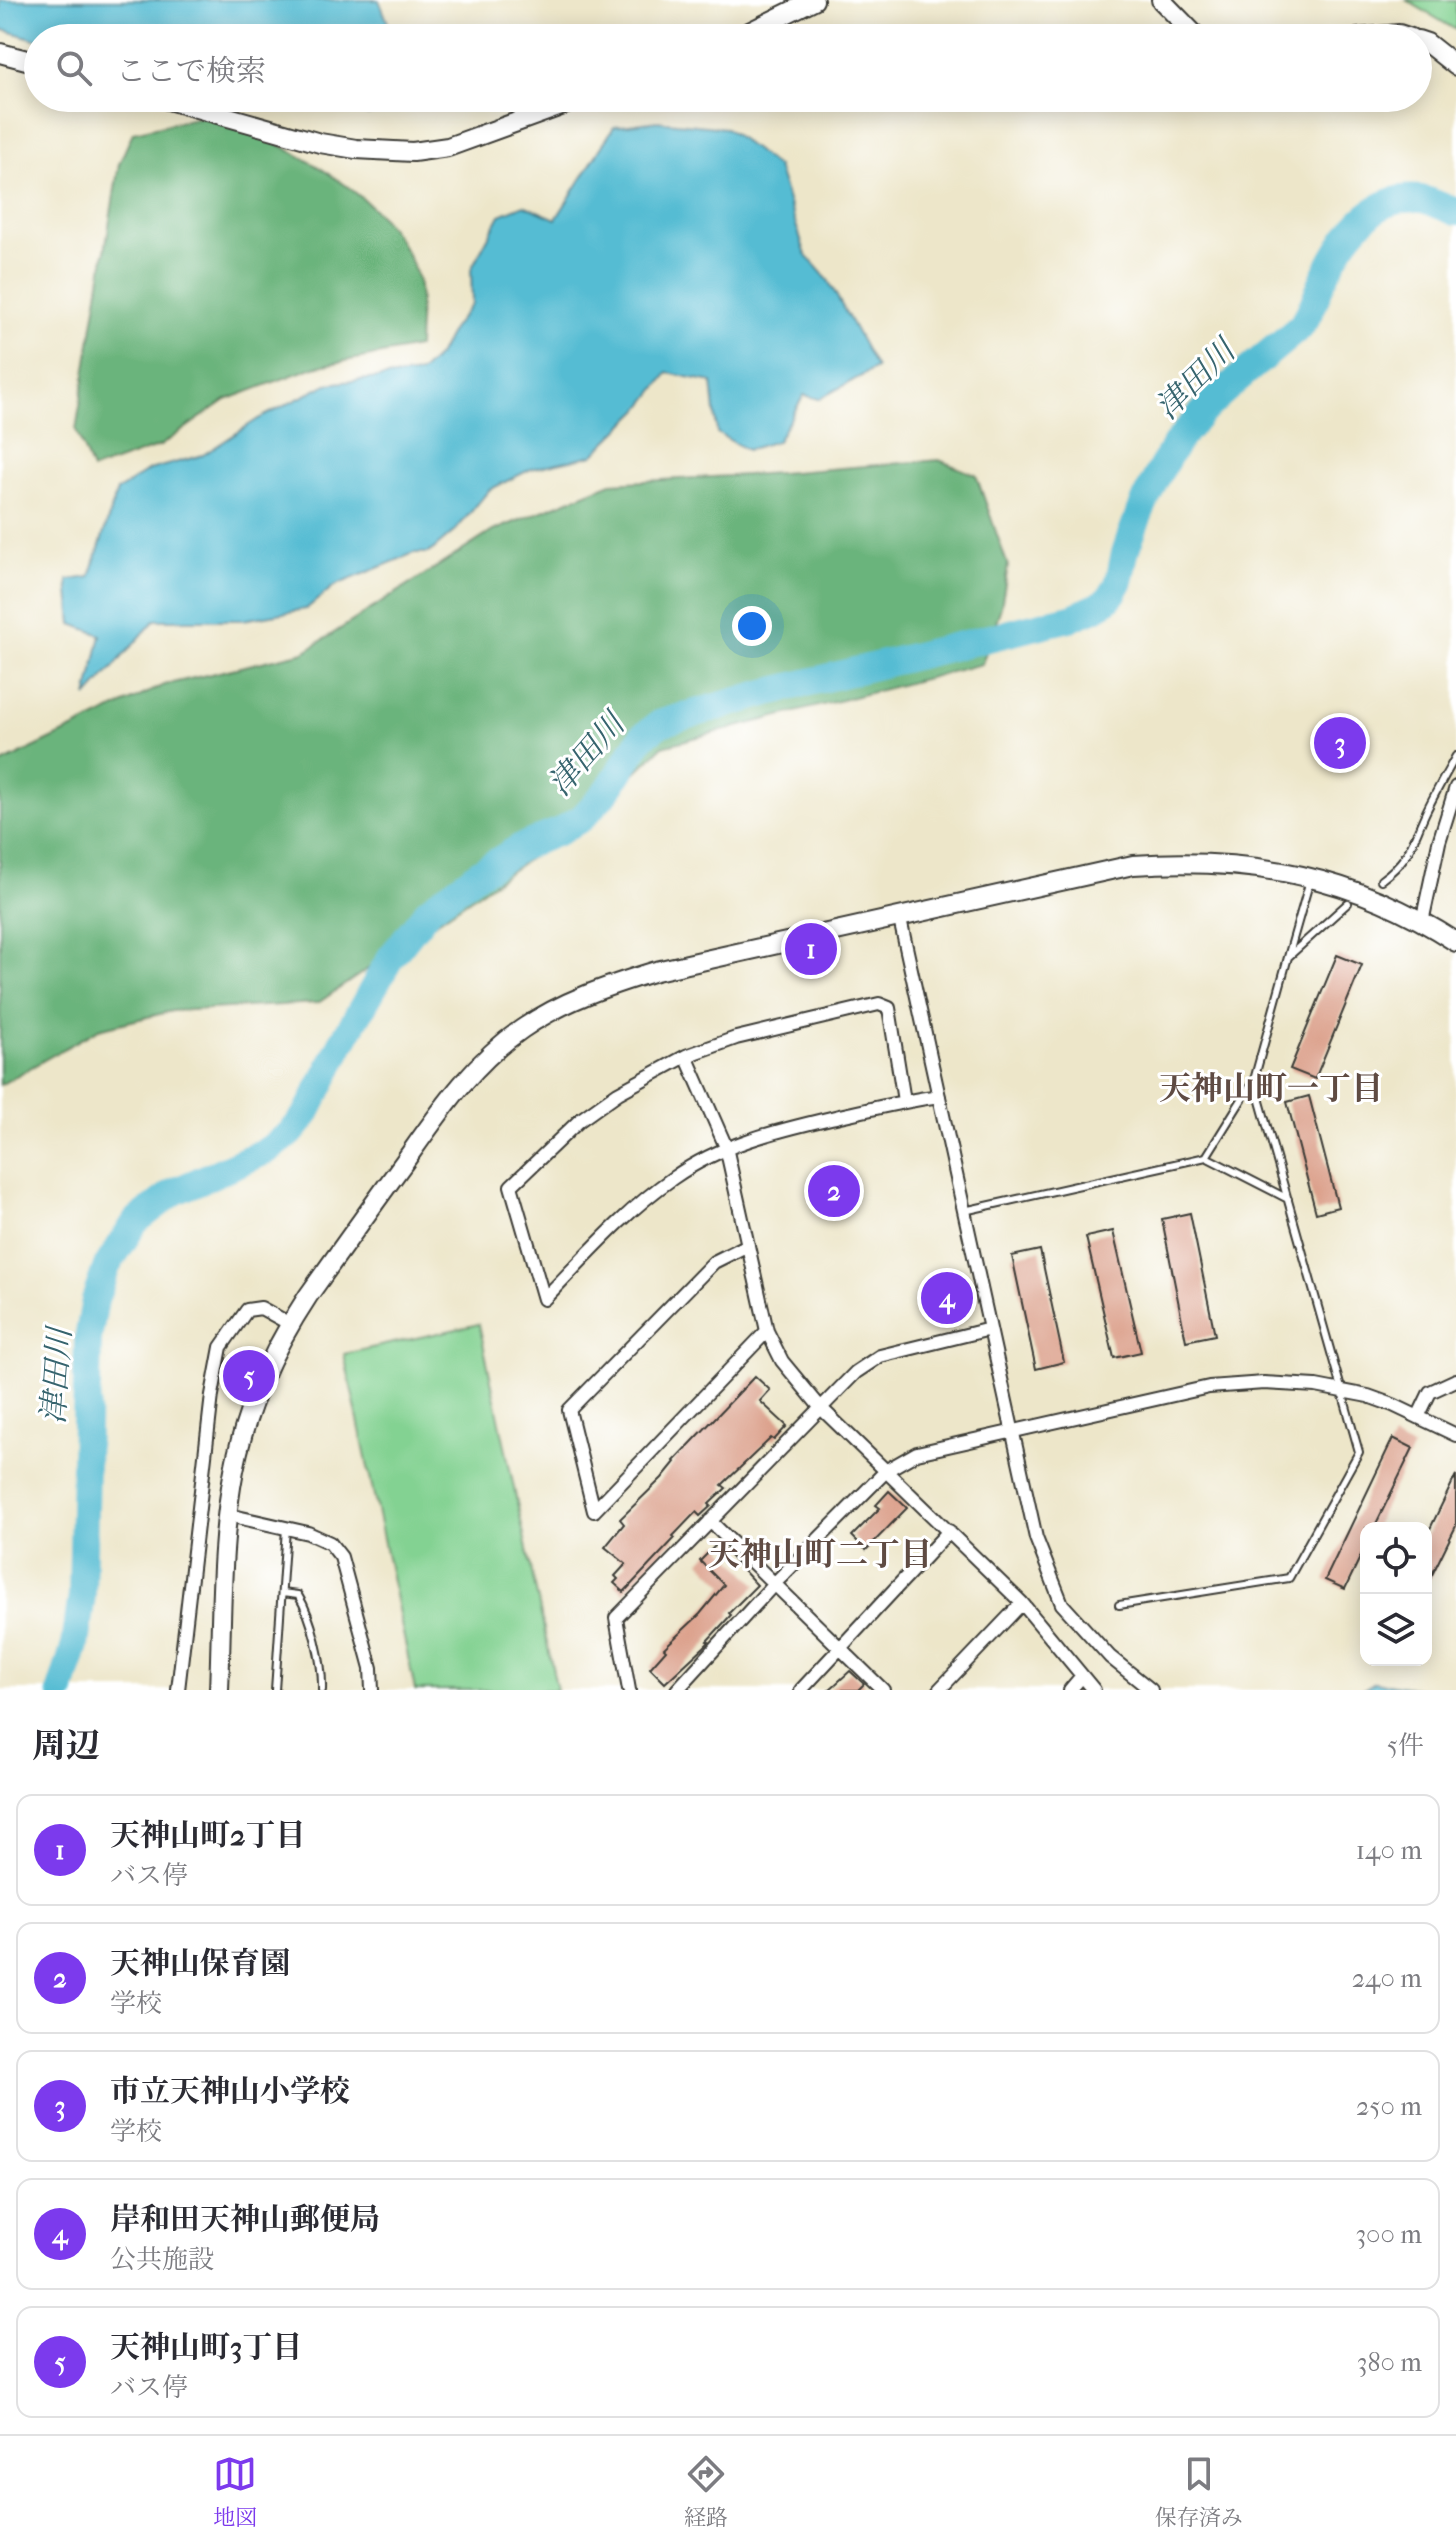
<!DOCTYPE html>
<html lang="ja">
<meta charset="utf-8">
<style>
:root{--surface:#fff;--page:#f7f7f7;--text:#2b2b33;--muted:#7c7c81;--line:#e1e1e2;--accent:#7c3aed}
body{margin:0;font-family:"IM FELL French Canon","Noto Serif JP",serif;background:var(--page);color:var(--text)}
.controls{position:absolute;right:24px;bottom:24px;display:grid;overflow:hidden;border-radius:16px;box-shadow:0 4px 20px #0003}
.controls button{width:72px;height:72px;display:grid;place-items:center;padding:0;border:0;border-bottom:2px solid var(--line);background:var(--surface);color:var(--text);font:40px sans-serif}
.you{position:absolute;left:752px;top:626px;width:28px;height:28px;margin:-20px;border:6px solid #fff;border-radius:50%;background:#1a73e8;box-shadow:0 0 0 12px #1a73e833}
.badge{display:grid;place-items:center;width:52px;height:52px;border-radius:50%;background:var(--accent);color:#fff;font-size:26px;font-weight:700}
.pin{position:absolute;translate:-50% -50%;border:4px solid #fff;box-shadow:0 2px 8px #0006}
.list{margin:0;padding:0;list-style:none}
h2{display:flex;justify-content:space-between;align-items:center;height:104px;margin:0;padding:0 32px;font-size:34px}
h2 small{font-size:26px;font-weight:400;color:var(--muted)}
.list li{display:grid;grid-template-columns:52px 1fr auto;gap:24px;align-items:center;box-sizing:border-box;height:112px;margin:0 16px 16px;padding:0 16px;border:2px solid var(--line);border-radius:16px}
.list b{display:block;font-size:30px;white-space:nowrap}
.list p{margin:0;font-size:26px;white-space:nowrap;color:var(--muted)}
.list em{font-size:26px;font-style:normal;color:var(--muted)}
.icon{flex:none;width:44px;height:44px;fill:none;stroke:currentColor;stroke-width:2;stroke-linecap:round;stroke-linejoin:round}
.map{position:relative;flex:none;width:1456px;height:1690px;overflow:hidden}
.search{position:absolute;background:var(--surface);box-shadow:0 4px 20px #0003;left:24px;right:24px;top:24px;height:88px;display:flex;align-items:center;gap:20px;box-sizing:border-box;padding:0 28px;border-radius:44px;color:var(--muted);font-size:30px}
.sheet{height:744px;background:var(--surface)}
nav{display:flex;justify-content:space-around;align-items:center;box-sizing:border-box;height:112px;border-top:2px solid var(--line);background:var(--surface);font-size:22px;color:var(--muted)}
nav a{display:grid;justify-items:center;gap:4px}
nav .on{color:var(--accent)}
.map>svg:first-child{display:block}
.green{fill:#83d292;stroke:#507757;stroke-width:2}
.forest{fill:#6ab47c;stroke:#43684c;stroke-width:2}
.water{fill:#55bcd3;stroke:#386c78;stroke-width:2}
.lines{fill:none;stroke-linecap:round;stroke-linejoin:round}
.river{stroke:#55bcd3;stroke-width:28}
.building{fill:#dca18c}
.lane-casing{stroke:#3b3a36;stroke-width:10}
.street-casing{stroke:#3b3a36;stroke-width:16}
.secondary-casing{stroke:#3b3a36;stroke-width:22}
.lane{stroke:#fff;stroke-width:6}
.street{stroke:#fff;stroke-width:12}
.secondary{stroke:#fff;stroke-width:18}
.labels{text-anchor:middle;stroke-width:6;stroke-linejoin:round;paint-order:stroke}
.water-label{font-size:32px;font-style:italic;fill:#36646e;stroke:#fff}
.neighbourhood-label{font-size:32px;font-weight:bold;fill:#5f4b43;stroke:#fff}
</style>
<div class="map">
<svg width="1456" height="1690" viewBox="0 0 1456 1690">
<rect width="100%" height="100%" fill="#fff"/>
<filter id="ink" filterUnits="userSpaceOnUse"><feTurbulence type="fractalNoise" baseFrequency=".0125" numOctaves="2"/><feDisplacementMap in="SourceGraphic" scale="16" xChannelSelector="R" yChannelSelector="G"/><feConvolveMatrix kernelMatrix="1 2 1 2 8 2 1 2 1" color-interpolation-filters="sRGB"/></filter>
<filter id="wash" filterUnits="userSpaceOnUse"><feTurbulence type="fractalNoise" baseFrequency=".006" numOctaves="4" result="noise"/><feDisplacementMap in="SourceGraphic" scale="32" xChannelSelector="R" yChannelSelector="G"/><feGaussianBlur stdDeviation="1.8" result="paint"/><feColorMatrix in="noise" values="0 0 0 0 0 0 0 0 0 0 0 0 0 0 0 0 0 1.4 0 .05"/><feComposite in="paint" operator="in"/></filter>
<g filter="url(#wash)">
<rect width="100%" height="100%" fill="#ede6c9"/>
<path class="green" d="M 1406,0 L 1456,0 L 1456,30 Z
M 479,1324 L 557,1690 L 415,1690 L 344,1354 Z"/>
<path class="forest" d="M 217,113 C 293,153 391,191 418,280 C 422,297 418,329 418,347 L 314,367 L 226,400 L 160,446 L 92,470 L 76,430 L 119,164 L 133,132 Z
M 939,460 L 976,475 L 1008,566 L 1001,607 L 982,664 L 663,746 L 588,818 L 318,1003 L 172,1011 L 99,1029 L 0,1085 L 0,764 L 164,685 L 304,652 L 493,531 L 611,483 L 780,473 Z"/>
<path class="water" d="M 0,0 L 379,0 L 394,38 L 38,38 L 38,40 L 0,29 Z
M 329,98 L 403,98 L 368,115 Z
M 657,121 L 726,128 L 777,167 L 806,255 L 828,280 L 876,368 L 819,399 L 804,395 L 777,441 L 747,450 L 717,433 L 712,382 L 668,373 L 640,409 L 593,455 L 531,469 L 489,490 L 456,530 L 429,553 L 414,553 L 334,586 L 306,609 L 243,620 L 155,620 L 87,697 L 101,635 L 72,624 L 68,580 L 90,577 L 117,491 L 149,470 L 203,455 L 258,419 L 327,384 L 420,373 L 438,356 L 451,331 L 472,303 L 471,269 L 500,215 L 524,205 L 556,219 L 614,127 Z
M 1375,1682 L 1376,1682 L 1423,1690 L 1362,1690 Z"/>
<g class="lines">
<path class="river" d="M 61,1690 L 75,1645 L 82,1595 L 88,1339 L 95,1300 L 107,1266 L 136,1221 L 174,1192 L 268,1150 L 291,1133 L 306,1115 L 342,1043 L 391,957 L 429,909 L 480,872 L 521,847 L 560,831 L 582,818 L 608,790 L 642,737 L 661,723 L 769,692 L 1074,617 C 1086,611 1102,607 1111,596 C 1122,583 1121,565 1126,550 C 1137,516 1156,474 1176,444 C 1209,398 1258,363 1301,326 C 1315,307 1315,295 1325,276 C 1343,238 1373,193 1421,199 C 1432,201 1445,208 1456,212"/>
</g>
<g id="blocks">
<path class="building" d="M 1337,955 L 1362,965 L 1315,1079 L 1290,1069 Z
M 1309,1096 L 1338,1207 L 1316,1213 L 1287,1102 Z
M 1190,1213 L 1215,1335 L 1186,1341 L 1162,1219 Z
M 1113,1231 L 1141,1352 L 1114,1358 L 1086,1237 Z
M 1040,1250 L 1064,1362 L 1036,1369 L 1012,1256 Z
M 755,1376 L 770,1390 L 760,1401 L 787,1426 L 774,1440 L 771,1438 L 722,1485 L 726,1488 L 709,1504 L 711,1506 L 700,1516 L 696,1512 L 673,1536 L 675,1538 L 624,1592 L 614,1583 L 618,1579 L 615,1576 L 626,1564 L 605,1547 L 624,1524 L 620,1519 L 662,1478 L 675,1462 L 674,1461 Z
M 1393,1438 L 1413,1448 L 1374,1528 L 1366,1528 L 1366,1545 L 1345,1589 L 1325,1580 Z
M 1456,1475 L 1456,1526 L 1426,1587 L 1426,1537 Z
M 889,1491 L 907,1508 L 866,1550 L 852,1536 L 880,1508 L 876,1505 Z
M 718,1543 L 757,1585 L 729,1613 L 731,1615 L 707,1641 L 709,1642 L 704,1647 L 665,1683 L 650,1668 L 666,1650 L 664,1648 L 700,1614 L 724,1585 L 700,1561 Z
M 850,1671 L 864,1684 L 858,1690 L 829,1690 Z"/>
</g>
</g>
<g filter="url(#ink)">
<use href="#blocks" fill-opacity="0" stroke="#3b3a36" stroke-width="2"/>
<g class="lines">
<defs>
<path id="lane" d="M 1381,880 C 1411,858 1411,844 1426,812 C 1435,793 1446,774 1456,756
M 1288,957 L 1310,880
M 1206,1157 L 1288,1199
M 964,1211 L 1206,1157 L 1254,1080 L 1288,957 L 1348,903
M 282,1593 L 298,1595 C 312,1617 323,1664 322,1690
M 1119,1605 L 1289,1578 L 1359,1452 L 1254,1080
M 275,1690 L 286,1528"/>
<path id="street" d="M 899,915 L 1036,1538 L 1062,1604 L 1110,1657 L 1151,1690
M 1422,922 L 1439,842 L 1456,787
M 686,1056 L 726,1147 L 767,1331 L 782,1361 L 820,1407 L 1022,1603 L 1094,1690
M 904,1101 L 889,1008 L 879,1004 L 736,1038 L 686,1056 L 618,1093 L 580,1120 L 511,1186 L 544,1299 C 586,1256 624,1212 673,1178 C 721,1144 776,1131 831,1118 C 867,1110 903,1101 939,1096
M 1418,1417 L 1430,1392 L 1456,1380
M 594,1511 L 569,1410 L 714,1262 L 748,1245
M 594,1511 L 767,1331
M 228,1515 L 308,1533 L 330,1543 L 341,1557 L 371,1668 L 372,1690
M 710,1521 L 883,1690
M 178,1690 L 212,1395 L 221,1347 L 247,1310 L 261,1308 L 290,1324
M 629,1690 L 616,1618 L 856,1372 L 880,1356 L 990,1329
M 677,1690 L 775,1583 L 887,1470 L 917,1453 L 1209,1387 L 1264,1383 L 1316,1386 L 1368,1396 L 1393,1405 L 1456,1435
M 801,1690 L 949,1531
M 939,1690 L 1022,1603
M 1070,1690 L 1081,1677"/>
<path id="secondary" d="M 1161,0 L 1198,38
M 737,38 L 814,0
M 1358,38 L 1399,34 L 1411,38
M 1418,40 L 1427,43 L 1456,66
M 0,53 L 38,63
M 161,98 L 320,143 L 356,149 L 413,152 L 448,147 L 583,98
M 219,1690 C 222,1617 220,1542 234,1470 C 246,1407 273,1349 308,1296 C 340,1251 372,1206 405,1161 C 439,1113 472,1063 522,1029 C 562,1001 610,985 656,971 L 1133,865 C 1252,857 1355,876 1456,942"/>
</defs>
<use href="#lane" class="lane-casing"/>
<use href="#street" class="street-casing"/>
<use href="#secondary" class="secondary-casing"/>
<use href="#lane" class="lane"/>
<use href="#street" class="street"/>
<use href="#secondary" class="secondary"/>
</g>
</g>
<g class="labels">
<g class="water-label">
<text transform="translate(1195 379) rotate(-45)" y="11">津田川</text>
<text transform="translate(586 754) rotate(-49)" y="11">津田川</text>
<text transform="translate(56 1376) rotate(-86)" y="11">津田川</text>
</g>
<g class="neighbourhood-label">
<text x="1271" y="1099">天神山町一丁目</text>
<text x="820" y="1565">天神山町二丁目</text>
</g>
</g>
</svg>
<div class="controls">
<button><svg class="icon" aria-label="locate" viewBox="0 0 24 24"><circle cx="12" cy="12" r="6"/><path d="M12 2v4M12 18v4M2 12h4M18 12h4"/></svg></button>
<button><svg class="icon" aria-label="layers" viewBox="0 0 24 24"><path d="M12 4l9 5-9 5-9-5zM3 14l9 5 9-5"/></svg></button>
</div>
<div class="you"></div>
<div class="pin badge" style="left:811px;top:949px">1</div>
<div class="pin badge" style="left:834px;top:1191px">2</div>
<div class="pin badge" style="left:1340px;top:743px">3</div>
<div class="pin badge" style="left:947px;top:1298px">4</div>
<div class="pin badge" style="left:249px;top:1376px">5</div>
<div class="search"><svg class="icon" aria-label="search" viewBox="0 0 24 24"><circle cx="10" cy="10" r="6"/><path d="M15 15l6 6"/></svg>ここで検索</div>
</div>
<section class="sheet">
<h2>周辺<small>5件</small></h2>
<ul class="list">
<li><span class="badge">1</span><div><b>天神山町2丁目</b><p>バス停</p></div><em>140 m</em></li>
<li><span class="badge">2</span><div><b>天神山保育園</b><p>学校</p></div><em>240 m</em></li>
<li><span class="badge">3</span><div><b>市立天神山小学校</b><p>学校</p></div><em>250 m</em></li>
<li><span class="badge">4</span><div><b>岸和田天神山郵便局</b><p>公共施設</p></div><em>300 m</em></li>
<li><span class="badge">5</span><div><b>天神山町3丁目</b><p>バス停</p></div><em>380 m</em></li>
</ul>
</section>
<nav>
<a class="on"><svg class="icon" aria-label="map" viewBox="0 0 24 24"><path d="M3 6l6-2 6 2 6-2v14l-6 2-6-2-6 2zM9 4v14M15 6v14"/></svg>地図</a>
<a><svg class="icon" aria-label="directions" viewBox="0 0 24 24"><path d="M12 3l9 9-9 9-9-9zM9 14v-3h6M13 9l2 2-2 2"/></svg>経路</a>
<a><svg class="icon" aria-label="saved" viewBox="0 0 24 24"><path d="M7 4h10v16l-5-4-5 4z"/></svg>保存済み</a>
</nav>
